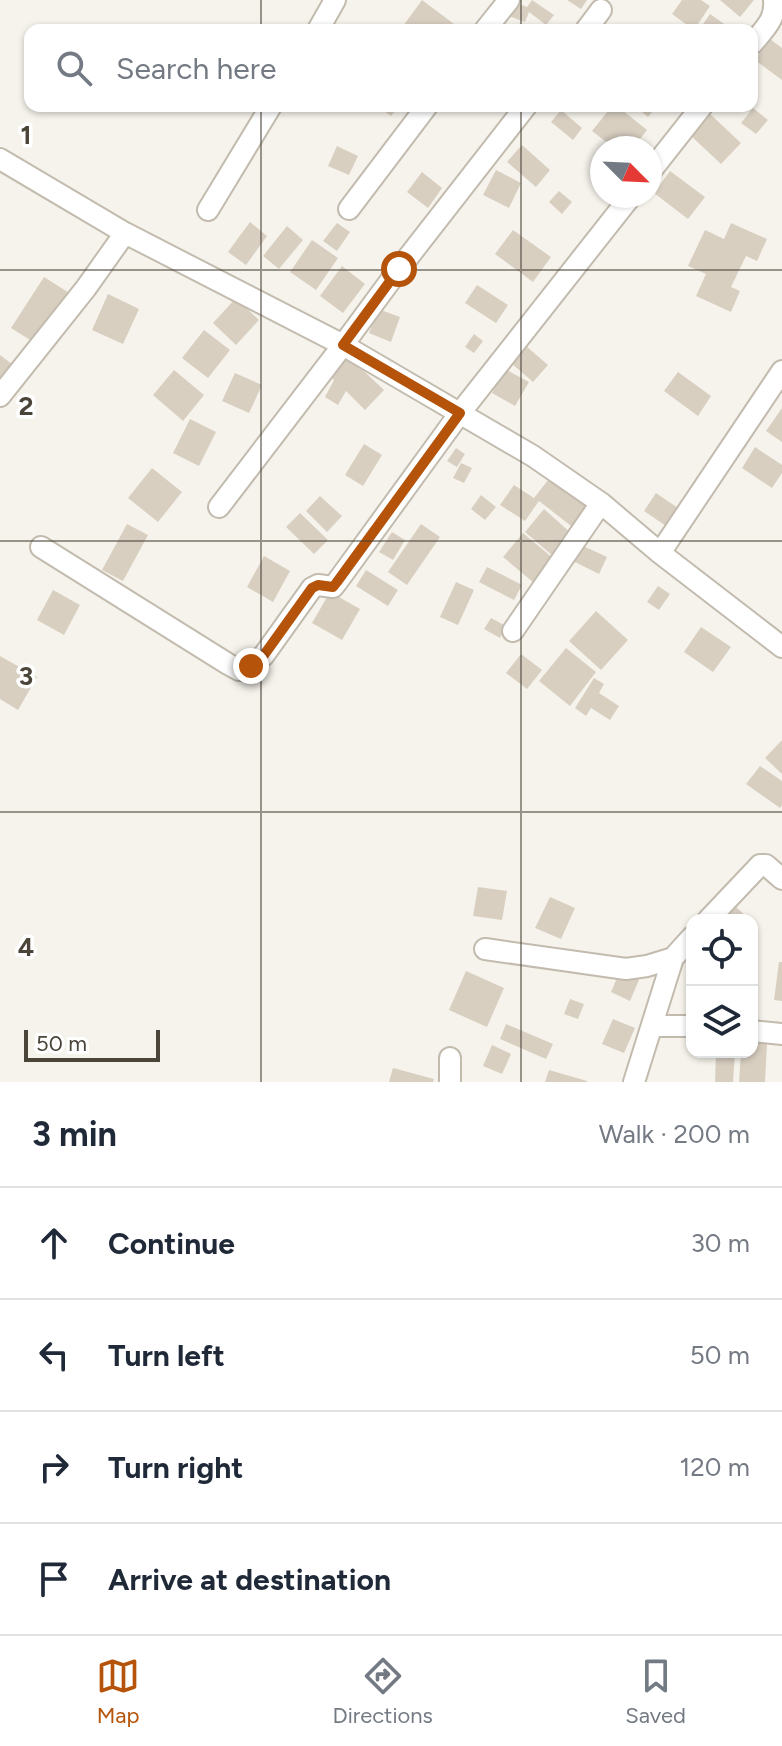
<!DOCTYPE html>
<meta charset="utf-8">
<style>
:root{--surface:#fff;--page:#f6f6f7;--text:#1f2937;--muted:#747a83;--line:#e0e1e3;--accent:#b45309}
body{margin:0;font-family:Figtree,sans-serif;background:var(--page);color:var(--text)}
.controls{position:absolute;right:24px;bottom:24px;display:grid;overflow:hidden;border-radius:16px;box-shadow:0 2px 6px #0004}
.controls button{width:72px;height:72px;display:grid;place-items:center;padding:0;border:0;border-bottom:2px solid var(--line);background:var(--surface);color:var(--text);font:40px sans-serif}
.compass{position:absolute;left:590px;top:136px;width:72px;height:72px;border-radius:50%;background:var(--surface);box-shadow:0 2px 6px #0004;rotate:114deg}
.scale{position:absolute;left:24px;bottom:20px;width:136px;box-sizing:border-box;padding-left:8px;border:4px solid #4b4439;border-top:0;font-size:22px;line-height:28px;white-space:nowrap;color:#4b4439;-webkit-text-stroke:6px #fff;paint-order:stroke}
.stop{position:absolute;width:24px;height:24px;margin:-18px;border:6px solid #b45309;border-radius:50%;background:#fff}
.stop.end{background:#b45309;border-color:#fff;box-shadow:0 2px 8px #0008}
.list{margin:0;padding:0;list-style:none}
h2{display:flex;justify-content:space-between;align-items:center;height:104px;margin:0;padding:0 32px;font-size:34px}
h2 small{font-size:26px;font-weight:400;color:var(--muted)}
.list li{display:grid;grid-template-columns:52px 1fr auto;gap:24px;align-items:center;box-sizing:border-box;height:112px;padding:0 32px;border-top:2px solid var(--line)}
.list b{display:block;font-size:30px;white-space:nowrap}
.list em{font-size:26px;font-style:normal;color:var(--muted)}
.icon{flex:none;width:44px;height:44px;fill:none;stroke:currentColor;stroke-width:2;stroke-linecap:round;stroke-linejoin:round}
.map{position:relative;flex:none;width:782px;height:1082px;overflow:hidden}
.search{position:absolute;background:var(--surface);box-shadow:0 2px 6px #0004;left:24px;right:24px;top:24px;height:88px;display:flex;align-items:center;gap:20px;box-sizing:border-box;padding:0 28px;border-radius:16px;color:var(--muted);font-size:30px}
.sheet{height:552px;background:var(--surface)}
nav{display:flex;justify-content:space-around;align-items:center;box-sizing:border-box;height:112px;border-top:2px solid var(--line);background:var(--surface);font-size:22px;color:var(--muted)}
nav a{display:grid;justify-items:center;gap:4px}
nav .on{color:var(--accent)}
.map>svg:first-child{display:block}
.building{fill:#d8cfc1}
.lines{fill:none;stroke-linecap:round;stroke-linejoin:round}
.street-casing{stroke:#c2bbae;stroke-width:24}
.street{stroke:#fff;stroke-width:20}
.route{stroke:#b45309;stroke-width:10}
.grid{fill:none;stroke:#4b4439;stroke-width:2;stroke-opacity:0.55}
.grid-label{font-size:26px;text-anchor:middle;font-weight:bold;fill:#4b4439;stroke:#fff;stroke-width:7;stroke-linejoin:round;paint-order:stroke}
</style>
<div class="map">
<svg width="782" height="1082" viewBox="0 0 782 1082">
<rect width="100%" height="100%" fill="#f6f3ec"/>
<path class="building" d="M 422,0 L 462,30 L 408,30 L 403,26 Z
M 532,0 L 554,15 L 546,25 L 529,12 L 525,22 L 506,15 L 511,1 L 527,7 Z
M 567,0 L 587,0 L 581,9 Z
M 682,0 L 701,0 L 710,6 L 694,30 L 672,14 Z
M 720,0 L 754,0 L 740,17 Z
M 710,14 L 733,30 L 699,30 Z
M 770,39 L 782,48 L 782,80 L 755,60 Z
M 378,106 L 399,106 L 391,116 Z
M 612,106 L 617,106 L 647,130 L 633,148 L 614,148 L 592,131 Z
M 635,106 L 657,106 L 648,117 Z
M 753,108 L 768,120 L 756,134 L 741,123 Z
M 561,110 L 582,128 L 573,140 L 551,122 Z
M 709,113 L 741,143 L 721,164 L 689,134 Z
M 522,145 L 550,170 L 536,187 L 507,162 Z
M 337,146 L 358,156 L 349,175 L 328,166 Z
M 496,170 L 521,183 L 509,208 L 483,195 Z
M 670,171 L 705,197 L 688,219 L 654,193 Z
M 422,172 L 442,188 L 428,208 L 407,192 Z
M 559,191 L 572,202 L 562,214 L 549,202 Z
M 250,222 L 267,236 L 246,265 L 228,252 Z
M 337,223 L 350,232 L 337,251 L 323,241 Z
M 731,223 L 767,239 L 757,261 L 746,256 L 731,287 L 740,291 L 731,312 L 696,296 L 706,274 L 688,266 L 705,230 L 724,239 Z
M 287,226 L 303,240 L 279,269 L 263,256 Z
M 513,230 L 551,257 L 533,282 L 495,254 Z
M 312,240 L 338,258 L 316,290 L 290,272 Z
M 342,266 L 365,284 L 343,313 L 320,296 Z
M 44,277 L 71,294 L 38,345 L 11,328 Z
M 477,285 L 508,305 L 496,323 L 465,303 Z
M 108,294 L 139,309 L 123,344 L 92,330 Z
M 236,298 L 259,320 L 236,345 L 213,323 Z
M 378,309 L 400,317 L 391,342 L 369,333 Z
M 204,330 L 230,350 L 208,378 L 182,358 Z
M 474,334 L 483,341 L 474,353 L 465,347 Z
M 526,346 L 548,365 L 533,382 L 511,363 Z
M 0,355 L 16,367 L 0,386 Z
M 348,356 L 384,390 L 365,410 L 346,391 L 338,405 L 325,397 L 334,380 L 330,375 Z
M 505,369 L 529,382 L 515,406 L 492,393 Z
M 174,370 L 204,395 L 183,421 L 153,395 Z
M 678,372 L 711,396 L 698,416 L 664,391 Z
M 235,373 L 262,385 L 249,413 L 222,401 Z
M 782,408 L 782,442 L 766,431 Z
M 190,419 L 216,432 L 199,466 L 173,453 Z
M 364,444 L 382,455 L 363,486 L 345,475 Z
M 755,447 L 782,465 L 782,473 L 772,488 L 742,468 Z
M 456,448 L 465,454 L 457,467 L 447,461 Z
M 461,463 L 472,468 L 464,483 L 453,478 Z
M 152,468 L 182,492 L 158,522 L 128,498 Z
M 552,475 L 592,506 L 575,529 L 539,501 L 525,521 L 500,505 L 514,485 L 534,498 Z
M 656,493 L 678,508 L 666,526 L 644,511 Z
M 481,495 L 496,507 L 485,520 L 471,509 Z
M 320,496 L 342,516 L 327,532 L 306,511 Z
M 544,509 L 572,534 L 553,556 L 525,532 Z
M 300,513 L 328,540 L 314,554 L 286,527 Z
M 127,524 L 148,535 L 123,581 L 102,570 Z
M 421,524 L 440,537 L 407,585 L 388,572 Z
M 392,532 L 405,540 L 393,560 L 379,552 Z
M 523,533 L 554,559 L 534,583 L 503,557 Z
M 581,545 L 607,557 L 599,574 L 573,561 Z
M 264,556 L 290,571 L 273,602 L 247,587 Z
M 487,567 L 522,585 L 514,600 L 479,582 Z
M 366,570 L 398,590 L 388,606 L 356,586 Z
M 456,582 L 474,590 L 458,625 L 440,617 Z
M 658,586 L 670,594 L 659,610 L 647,602 Z
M 53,590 L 80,605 L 64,635 L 37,620 Z
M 330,592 L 360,609 L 342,640 L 312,623 Z
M 596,611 L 628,640 L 601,670 L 569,641 Z
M 491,618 L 506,626 L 500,638 L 484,629 Z
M 701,627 L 731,647 L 713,672 L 684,652 Z
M 566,648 L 596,672 L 570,706 L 539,681 Z
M 521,654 L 542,670 L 527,689 L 506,673 Z
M 0,656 L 37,677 L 18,710 L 0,699 Z
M 594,678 L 604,684 L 599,693 L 619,706 L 610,720 L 591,708 L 586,716 L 575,708 Z
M 782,740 L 782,774 L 765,758 Z
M 760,766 L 782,781 L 782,805 L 780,808 L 746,784 Z
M 478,887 L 507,891 L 502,920 L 473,916 Z
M 550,897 L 575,908 L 561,939 L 535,928 Z
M 734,905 L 750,920 L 719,920 Z
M 779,962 L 782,962 L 782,1001 L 774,1000 Z
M 466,971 L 504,988 L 487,1027 L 449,1010 Z
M 620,971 L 639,980 L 630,1001 L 611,992 Z
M 570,999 L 584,1004 L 578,1019 L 564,1014 Z
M 613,1019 L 635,1028 L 624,1053 L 602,1044 Z
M 506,1024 L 553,1044 L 546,1059 L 500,1039 Z
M 752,1043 L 767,1044 L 765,1082 L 739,1082 L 741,1052 L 752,1052 Z
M 492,1045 L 511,1054 L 502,1074 L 483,1066 Z
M 716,1052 L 735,1053 L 733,1082 L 715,1082 Z
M 393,1068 L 434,1079 L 433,1082 L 389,1082 Z
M 549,1070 L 587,1081 L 587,1082 L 545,1082 Z"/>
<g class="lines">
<defs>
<path id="street" d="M 318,30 L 335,0
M 485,30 L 509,0
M 586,30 L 601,10
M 752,44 C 764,29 776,20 774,0
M 0,159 L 125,233 L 343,345 L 533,456 L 601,503 L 660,553 L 782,647
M 650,172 L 702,106
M 349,209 L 427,106
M 208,210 L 271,106
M 0,396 L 86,288 L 125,233
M 219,507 L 343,345 L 399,269 L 526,106
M 41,547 L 228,664 L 239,670 L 251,666 L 264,655 L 312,588 L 318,585 L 333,587 L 337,582 L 460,413 L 631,196
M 660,553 L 782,371
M 513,631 L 601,503
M 708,920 L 760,865 L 766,865 L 782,879
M 485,949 L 626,969 L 647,966 L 673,958
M 653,1026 L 692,1026
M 752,1031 L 782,1034
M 450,1082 L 450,1058
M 634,1082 L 673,958 L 692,937"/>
</defs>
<use href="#street" class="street-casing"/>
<use href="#street" class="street"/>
</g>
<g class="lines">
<path class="route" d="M 251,666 L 264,655 L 312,588 L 318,585 L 333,587 L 337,582 L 460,413 L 343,345 L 399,269"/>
</g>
<path class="grid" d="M 261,0 L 261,30M 521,0 L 521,30M 261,106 L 261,1082M 521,106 L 521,1082M 0,270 L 782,270M 0,541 L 782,541M 0,812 L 782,812"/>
<g class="grid-label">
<text x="26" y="144">1</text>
<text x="26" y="415">2</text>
<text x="26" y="685">3</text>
<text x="26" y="956">4</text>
</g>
</svg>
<div class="controls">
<button><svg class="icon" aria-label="locate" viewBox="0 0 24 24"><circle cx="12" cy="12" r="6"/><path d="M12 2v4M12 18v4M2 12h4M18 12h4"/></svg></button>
<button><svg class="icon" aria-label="layers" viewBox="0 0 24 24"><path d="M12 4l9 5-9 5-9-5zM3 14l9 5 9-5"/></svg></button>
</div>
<svg class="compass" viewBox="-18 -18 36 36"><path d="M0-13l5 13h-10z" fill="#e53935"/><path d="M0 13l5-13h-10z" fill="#747a83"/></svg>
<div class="scale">50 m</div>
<div class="stop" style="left:399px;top:269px"></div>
<div class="stop end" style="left:251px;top:666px"></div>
<div class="search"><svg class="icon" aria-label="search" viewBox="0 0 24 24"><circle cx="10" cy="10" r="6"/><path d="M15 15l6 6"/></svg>Search here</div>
</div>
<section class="sheet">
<h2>3 min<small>Walk · 200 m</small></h2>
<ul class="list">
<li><svg class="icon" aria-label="ahead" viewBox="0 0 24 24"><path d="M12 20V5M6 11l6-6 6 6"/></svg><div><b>Continue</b></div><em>30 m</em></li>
<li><svg class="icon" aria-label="left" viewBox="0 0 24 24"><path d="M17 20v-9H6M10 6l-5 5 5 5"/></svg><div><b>Turn left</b></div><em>50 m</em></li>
<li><svg class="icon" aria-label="right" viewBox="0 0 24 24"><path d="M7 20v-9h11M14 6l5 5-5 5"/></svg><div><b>Turn right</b></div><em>120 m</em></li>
<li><svg class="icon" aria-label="arrive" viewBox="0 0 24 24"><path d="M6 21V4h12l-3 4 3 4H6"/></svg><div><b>Arrive at destination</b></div></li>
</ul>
</section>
<nav>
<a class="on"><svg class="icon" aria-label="map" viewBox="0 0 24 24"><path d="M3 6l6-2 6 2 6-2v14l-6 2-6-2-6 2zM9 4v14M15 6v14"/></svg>Map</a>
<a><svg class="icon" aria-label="directions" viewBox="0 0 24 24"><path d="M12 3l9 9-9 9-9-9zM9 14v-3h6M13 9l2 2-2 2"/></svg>Directions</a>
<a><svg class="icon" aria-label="saved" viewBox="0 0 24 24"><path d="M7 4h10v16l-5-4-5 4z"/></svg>Saved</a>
</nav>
